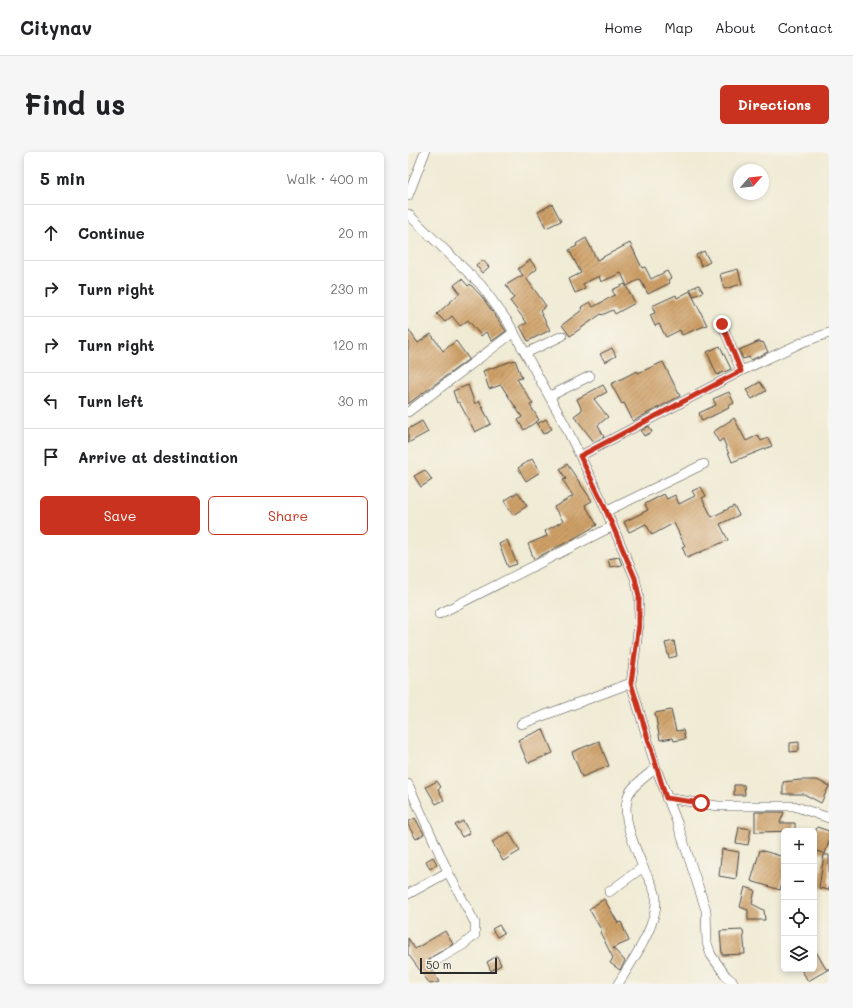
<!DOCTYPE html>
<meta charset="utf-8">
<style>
:root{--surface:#fff;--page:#f6f6f6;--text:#202124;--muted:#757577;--line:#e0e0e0;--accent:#c8321e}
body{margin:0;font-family:Mali,sans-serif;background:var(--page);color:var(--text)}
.controls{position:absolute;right:12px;bottom:12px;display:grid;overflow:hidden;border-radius:6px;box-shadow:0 2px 6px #0003}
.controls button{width:36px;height:36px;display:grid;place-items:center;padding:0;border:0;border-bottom:1px solid var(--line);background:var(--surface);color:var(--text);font:20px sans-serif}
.compass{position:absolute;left:325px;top:12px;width:36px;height:36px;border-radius:50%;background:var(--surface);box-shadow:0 2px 6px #0003;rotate:62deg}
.scale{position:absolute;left:12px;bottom:10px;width:77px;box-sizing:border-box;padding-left:4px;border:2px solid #2b2b2b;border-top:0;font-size:11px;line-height:14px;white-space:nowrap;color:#2b2b2b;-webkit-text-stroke:3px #f7f3e8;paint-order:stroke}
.stop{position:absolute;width:12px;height:12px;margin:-9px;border:3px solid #c8321e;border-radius:50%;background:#fff}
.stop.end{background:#c8321e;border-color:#fff;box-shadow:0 1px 4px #0008}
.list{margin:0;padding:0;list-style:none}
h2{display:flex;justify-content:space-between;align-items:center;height:52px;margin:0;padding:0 16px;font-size:17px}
h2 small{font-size:13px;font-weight:400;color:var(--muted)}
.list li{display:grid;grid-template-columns:26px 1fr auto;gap:12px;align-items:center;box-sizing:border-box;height:56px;padding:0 16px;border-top:1px solid var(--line)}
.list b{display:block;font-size:15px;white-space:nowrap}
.list em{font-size:13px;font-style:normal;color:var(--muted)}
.actions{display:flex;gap:8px;padding:12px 16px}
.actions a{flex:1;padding:9px 0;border:1px solid var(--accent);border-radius:6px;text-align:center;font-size:14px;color:var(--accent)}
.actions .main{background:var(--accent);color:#fff}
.icon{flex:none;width:22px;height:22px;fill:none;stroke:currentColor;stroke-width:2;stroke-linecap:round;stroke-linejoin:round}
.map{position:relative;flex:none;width:421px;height:832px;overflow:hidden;border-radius:6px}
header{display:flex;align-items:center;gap:24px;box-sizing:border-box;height:56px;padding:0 20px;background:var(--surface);border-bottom:1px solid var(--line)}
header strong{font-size:19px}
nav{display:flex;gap:22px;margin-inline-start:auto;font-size:14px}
.intro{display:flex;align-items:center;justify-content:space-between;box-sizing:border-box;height:96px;padding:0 24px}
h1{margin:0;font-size:28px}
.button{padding:10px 18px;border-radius:6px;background:var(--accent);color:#fff;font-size:14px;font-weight:700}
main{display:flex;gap:24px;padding:0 24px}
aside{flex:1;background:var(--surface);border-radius:6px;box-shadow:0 2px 6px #0003}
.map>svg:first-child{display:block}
.building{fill:url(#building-hatch)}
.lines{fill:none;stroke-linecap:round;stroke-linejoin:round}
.minor-casing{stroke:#494844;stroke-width:10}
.minor{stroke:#fff;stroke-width:9}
.route{stroke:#c8321e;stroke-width:5}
</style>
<header>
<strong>Citynav</strong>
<nav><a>Home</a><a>Map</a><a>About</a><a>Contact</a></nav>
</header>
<div class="intro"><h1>Find us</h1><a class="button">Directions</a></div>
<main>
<aside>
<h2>5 min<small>Walk · 400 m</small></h2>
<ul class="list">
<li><svg class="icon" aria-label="ahead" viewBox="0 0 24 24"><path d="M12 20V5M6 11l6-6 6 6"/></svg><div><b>Continue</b></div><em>20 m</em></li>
<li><svg class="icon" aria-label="right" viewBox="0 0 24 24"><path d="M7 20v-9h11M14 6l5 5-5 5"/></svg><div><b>Turn right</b></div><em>230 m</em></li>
<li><svg class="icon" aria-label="right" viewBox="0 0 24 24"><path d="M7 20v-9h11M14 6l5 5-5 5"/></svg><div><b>Turn right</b></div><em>120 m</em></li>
<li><svg class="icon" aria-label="left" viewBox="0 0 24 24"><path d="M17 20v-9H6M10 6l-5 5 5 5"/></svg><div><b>Turn left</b></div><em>30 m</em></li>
<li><svg class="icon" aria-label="arrive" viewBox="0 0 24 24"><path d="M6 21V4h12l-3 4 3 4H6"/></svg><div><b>Arrive at destination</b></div></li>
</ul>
<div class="actions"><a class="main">Save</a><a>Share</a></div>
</aside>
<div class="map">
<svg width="421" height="832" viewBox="0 0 421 832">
<defs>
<pattern id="building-hatch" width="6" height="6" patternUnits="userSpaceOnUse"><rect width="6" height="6" fill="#cfa068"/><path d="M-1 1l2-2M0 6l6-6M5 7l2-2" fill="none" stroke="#a88356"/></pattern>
</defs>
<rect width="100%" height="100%" fill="#f7f3e8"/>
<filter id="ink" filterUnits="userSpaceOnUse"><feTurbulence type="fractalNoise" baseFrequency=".025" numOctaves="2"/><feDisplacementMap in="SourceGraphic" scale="8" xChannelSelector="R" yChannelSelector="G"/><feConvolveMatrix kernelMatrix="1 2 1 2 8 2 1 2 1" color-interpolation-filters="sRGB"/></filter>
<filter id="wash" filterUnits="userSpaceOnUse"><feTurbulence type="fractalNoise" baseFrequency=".012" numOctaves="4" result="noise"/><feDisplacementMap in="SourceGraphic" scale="16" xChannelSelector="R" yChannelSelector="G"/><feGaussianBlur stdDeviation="0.9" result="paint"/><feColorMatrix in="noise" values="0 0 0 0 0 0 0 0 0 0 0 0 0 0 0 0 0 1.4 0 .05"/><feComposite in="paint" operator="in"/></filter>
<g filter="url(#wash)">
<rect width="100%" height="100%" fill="#f0ebd4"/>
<g id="blocks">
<path class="building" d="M 144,52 L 153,69 L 138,76 L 130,60 Z
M 178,86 L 189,108 L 222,91 L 234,116 L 237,115 L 243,127 L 259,119 L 263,126 L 260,128 L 262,131 L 240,142 L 232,127 L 219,134 L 213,121 L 193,130 L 191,124 L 175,132 L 177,137 L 167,141 L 161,127 L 173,121 L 161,98 L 169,94 L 168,92 Z
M 296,99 L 302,110 L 294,114 L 288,103 Z
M 75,108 L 81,115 L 74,121 L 68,113 Z
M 122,108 L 129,117 L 118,126 L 138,154 L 132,159 L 142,178 L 120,189 L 112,174 L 119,171 L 102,149 L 106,146 L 98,133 L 115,123 L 110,117 Z
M 330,117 L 334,132 L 316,137 L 312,122 Z
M 54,127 L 60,134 L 62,132 L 75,146 L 98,179 L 84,189 L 78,180 L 73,184 L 60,168 L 52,174 L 44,164 L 37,170 L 29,162 L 52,141 L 46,133 Z
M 217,132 L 227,151 L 207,162 L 205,158 L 194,163 L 193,162 L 162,184 L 154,173 L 174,158 L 173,155 L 182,150 L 185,155 L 207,143 L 204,138 Z
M 291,133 L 295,140 L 286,144 L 282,137 Z
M 282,139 L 299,173 L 274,183 L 272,178 L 258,185 L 251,172 L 247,174 L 242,163 L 247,161 L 244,154 L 268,143 L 269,146 Z
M 0,177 L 10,191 L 23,182 L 35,199 L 48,189 L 61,207 L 0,252 Z
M 352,189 L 353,191 L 355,190 L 360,200 L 343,208 L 341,205 L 335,207 L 331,198 Z
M 312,194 L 323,217 L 309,223 L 299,200 Z
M 204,196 L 208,204 L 197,210 L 192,202 Z
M 107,208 L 114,226 L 109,227 L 125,252 L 122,253 L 131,268 L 116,278 L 110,268 L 114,265 L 93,233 L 81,237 L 75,219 Z
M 255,210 L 272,244 L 225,269 L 216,251 L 214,252 L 203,232 L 229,219 L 230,221 Z
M 352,230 L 358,239 L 344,247 L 338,238 Z
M 60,233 L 67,252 L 71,249 L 83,272 L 67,280 L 51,250 L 49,251 L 45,239 Z
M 195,233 L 199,240 L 186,247 L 200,265 L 190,273 L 196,285 L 186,290 L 166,264 L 174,258 L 169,247 Z
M 321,240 L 326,251 L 320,254 L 321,256 L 294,269 L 291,261 L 308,253 L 305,247 Z
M 326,266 L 338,289 L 350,283 L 353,289 L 360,286 L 364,294 L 324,310 L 315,287 L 311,290 L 305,280 Z
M 138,267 L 144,277 L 135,282 L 129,272 Z
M 14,269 L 20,280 L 0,291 L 0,277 Z
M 241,274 L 244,280 L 236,284 L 233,279 Z
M 124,307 L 132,320 L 118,329 L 110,316 Z
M 159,312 L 184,349 L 177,353 L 189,373 L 165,387 L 126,407 L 120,392 L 139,384 L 137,379 L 155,369 L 146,355 L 165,344 L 155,328 L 158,327 L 152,317 Z
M 17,318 L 24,328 L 13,335 L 6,324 Z
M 293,335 L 298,344 L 294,346 L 304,365 L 326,354 L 331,363 L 312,372 L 320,388 L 279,406 L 274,395 L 277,394 L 266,371 L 244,383 L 238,372 L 221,380 L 216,370 L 240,358 L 237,352 L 256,342 L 259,347 L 267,343 L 271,352 L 287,344 L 284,339 Z
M 110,340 L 119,354 L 105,363 L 96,349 Z
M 99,388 L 109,412 L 100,415 L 91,392 Z
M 211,405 L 214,413 L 202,415 L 200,407 Z
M 266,489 L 269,504 L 261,506 L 257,491 Z
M 263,558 L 268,579 L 275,578 L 277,587 L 266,589 L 265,586 L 252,588 L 247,561 Z
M 135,577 L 145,601 L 120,611 L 110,588 Z
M 191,589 L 201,614 L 174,625 L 164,600 Z
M 391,590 L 391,599 L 382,600 L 382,591 Z
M 392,628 L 409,628 L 421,634 L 413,651 L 396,642 L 375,642 L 375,630 Z
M 29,629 L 33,635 L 30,637 L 36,648 L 28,652 L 18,635 Z
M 326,633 L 336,633 L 337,643 L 326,643 Z
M 347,660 L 376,660 L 372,671 L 387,671 L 387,679 L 347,680 Z
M 7,666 L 16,682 L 8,687 L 0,673 L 0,670 Z
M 55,669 L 62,681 L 54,685 L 47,673 Z
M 331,675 L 343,677 L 340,693 L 328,691 Z
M 409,675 L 421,679 L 421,689 L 417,702 L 406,698 L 406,684 Z
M 101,680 L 112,699 L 95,709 L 84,690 Z
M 314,697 L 331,700 L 328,727 L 311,724 Z
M 352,698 L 376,705 L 376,723 L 372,738 L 343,729 Z
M 416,703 L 421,703 L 421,738 L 411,736 Z
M 25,705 L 29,712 L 22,717 L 18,709 Z
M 337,735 L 347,738 L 344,752 L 356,758 L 357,768 L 340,768 L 340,758 L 332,755 Z
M 196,747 L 210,771 L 213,770 L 221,789 L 205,796 L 217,809 L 212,818 L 202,811 L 205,806 L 192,780 L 194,779 L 181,757 Z
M 91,773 L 96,781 L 89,785 L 84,777 Z
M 335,778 L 337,802 L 314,803 L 312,779 Z
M 37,779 L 45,792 L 22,806 L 20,811 L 31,830 L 22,832 L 0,802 L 0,786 L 7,797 Z
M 406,796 L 418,817 L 421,817 L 400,829 L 393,817 L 406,817 Z
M 89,804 L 93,813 L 83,819 L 79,810 Z"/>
</g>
</g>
<g filter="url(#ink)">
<use href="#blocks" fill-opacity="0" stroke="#494844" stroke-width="1"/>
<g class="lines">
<defs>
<path id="minor" d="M 0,44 L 17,0
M 0,62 L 73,133 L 100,170 L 156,271 L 194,349 L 227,426 L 231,444 L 231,472 L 223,531 L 248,616 L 270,673 L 298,758 L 299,791 L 303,803 L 318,824 L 325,830
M 314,172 L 333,219
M 118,201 L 154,184
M 142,244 L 182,224
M 0,260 L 106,180
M 172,304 L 333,219 L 395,190 L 421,181
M 199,359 L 296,312
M 31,462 L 205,374
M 113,572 L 223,531
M 0,632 L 40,720 L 0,742
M 258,646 L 310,654 L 386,654 L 421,666
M 201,740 L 235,715
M 27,809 L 55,793 L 67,783 L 67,771 L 40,720
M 210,832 C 224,809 250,773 248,746 C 247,735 239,725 235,715 C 227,695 213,666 220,644 C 223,634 240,623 248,616"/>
</defs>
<use href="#minor" class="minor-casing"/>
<use href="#minor" class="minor"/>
</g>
</g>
<g class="lines" filter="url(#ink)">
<path class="route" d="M 293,651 L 258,646 L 223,531 L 231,472 L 231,444 L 227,426 L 194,349 L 172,304 L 333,219 L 314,172"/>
</g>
</svg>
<div class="controls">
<button>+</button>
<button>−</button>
<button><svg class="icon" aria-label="locate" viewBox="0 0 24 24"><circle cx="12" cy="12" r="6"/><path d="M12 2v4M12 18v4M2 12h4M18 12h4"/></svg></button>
<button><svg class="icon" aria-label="layers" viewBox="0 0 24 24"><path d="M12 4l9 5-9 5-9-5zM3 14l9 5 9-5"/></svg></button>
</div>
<svg class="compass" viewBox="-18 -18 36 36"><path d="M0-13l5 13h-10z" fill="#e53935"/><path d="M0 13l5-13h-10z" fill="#757577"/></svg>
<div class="scale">50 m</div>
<div class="stop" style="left:293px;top:651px"></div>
<div class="stop end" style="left:314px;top:172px"></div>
</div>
</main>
